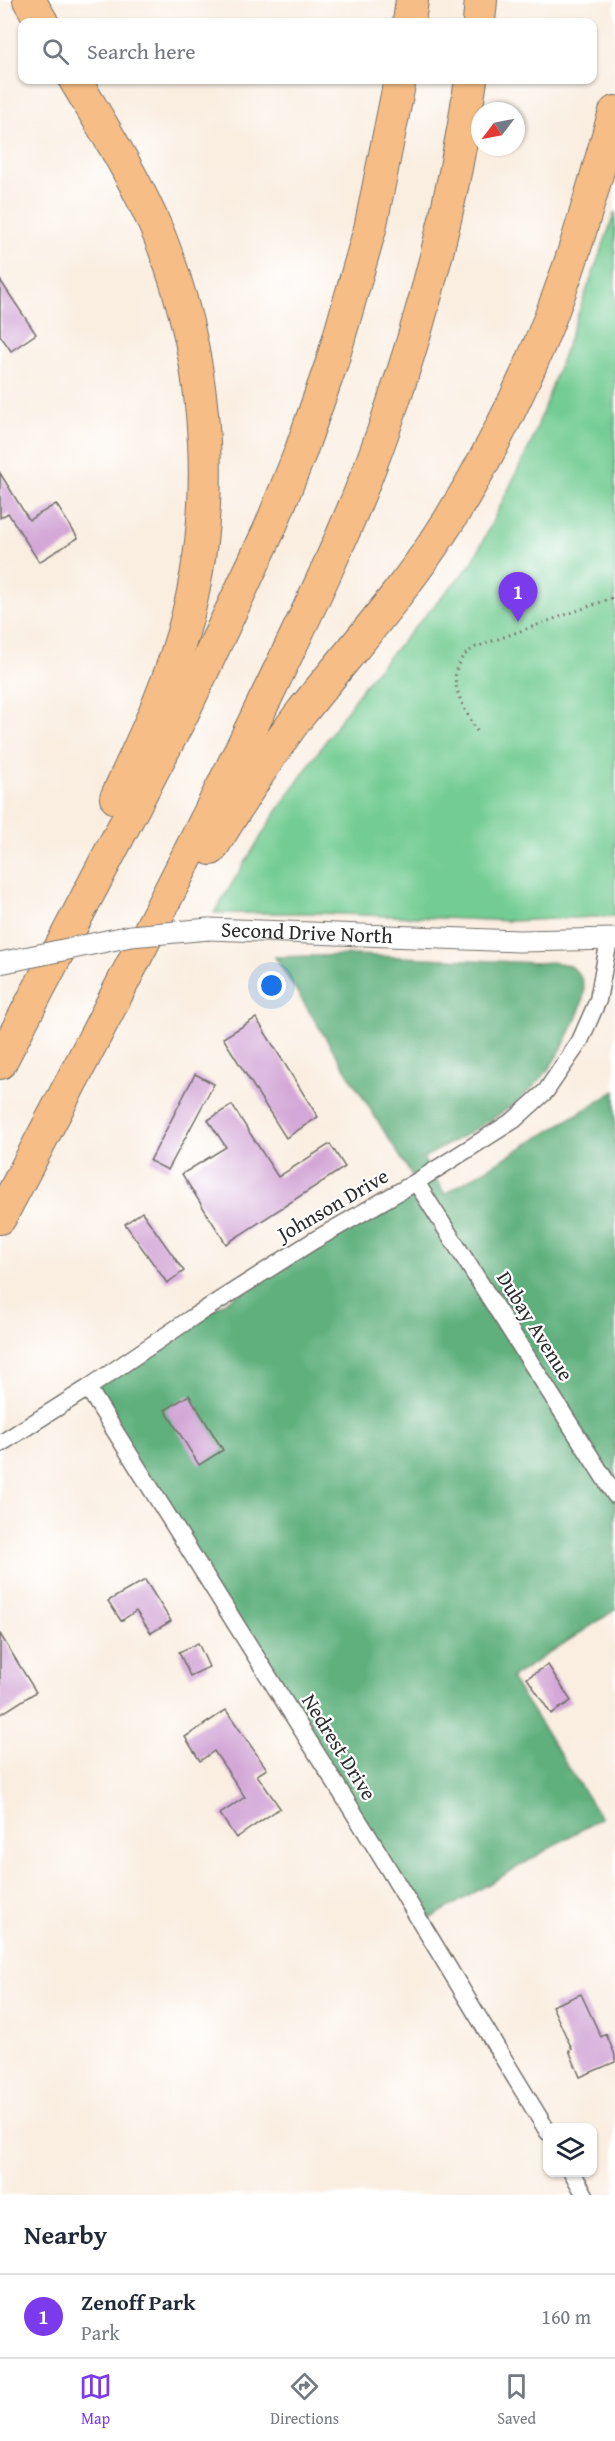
<!DOCTYPE html>
<style>
:root{--surface:#fff;--page:#f6f6f7;--text:#1f2937;--muted:#747a83;--line:#e0e1e3;--accent:#7c3aed}
body{margin:0;font-family:"Gentium Book Plus",serif;background:var(--page);color:var(--text)}
.controls{position:absolute;right:18px;bottom:18px;display:grid;overflow:hidden;border-radius:12px;box-shadow:0 2px 4px #0004}
.controls button{width:54px;height:54px;display:grid;place-items:center;padding:0;border:0;border-bottom:2px solid var(--line);background:var(--surface);color:var(--text);font:30px sans-serif}
.compass{position:absolute;left:471px;top:102px;width:54px;height:54px;border-radius:50%;background:var(--surface);box-shadow:0 2px 4px #0004;rotate:238deg}
.you{position:absolute;left:272px;top:986px;width:21px;height:21px;margin:-15px;border:4px solid #fff;border-radius:50%;background:#1a73e8;box-shadow:0 0 0 9px #1a73e833}
.badge{display:grid;place-items:center;width:39px;height:39px;border-radius:50%;background:var(--accent);color:#fff;font-size:20px;font-weight:700}
.pin{position:absolute;translate:-50% -50px;filter:drop-shadow(0 2px 3px #0008)}
.pin::after{content:'';position:absolute;top:32px;width:21px;height:18px;background:inherit;clip-path:polygon(0 0,100% 0,50% 100%)}
.list{margin:0;padding:0;list-style:none}
h2{display:flex;justify-content:space-between;align-items:center;height:78px;margin:0;padding:0 24px;font-size:26px}
h2 small{font-size:20px;font-weight:400;color:var(--muted)}
.list li{display:grid;grid-template-columns:39px 1fr auto;gap:18px;align-items:center;box-sizing:border-box;height:84px;padding:0 24px;border-top:2px solid var(--line)}
.list b{display:block;font-size:22px;white-space:nowrap}
.list p{margin:0;font-size:20px;white-space:nowrap;color:var(--muted)}
.list em{font-size:20px;font-style:normal;color:var(--muted)}
.icon{flex:none;width:33px;height:33px;fill:none;stroke:currentColor;stroke-width:2;stroke-linecap:round;stroke-linejoin:round}
.map{position:relative;flex:none;width:615px;height:2195px;overflow:hidden}
.search{position:absolute;background:var(--surface);box-shadow:0 2px 4px #0004;left:18px;right:18px;top:18px;height:66px;display:flex;align-items:center;gap:15px;box-sizing:border-box;padding:0 21px;border-radius:12px;color:var(--muted);font-size:22px}
.sheet{height:162px;background:var(--surface)}
nav{display:flex;justify-content:space-around;align-items:center;box-sizing:border-box;height:84px;border-top:2px solid var(--line);background:var(--surface);font-size:16px;color:var(--muted)}
nav a{display:grid;justify-items:center;gap:3px}
nav .on{color:var(--accent)}
.map>svg:first-child{display:block}
.green{fill:#73cc93;stroke:#4f7c5f;stroke-width:1.5}
.forest{fill:#5eb07d;stroke:#446e54;stroke-width:1.5}
.building{fill:#d3a7d7}
.lines{fill:none;stroke-linecap:round;stroke-linejoin:round}
.minor-casing{stroke:#736f6b;stroke-width:19}
.tertiary-casing{stroke:#736f6b;stroke-width:23}
.motorway-casing{stroke:#736f6b;stroke-width:34}
.path{stroke:#736f6b;stroke-width:3;stroke-dasharray:1.5 4.5;stroke-linecap:butt}
.minor{stroke:#fff;stroke-width:16}
.tertiary{stroke:#fff;stroke-width:21}
.motorway{stroke:#f6be86;stroke-width:32}
.tertiary-bridge-casing{stroke:#736f6b;stroke-width:23;stroke-linecap:butt}
.tertiary-bridge{stroke:#fff;stroke-width:21}
.labels{text-anchor:middle;stroke-width:4.5;stroke-linejoin:round;paint-order:stroke}
.street-label{font-size:21px;fill:#2b2b2b;stroke:#fff}
</style>
<div class="map">
<svg width="615" height="2195" viewBox="0 0 615 2195">
<rect width="100%" height="100%" fill="#fff"/>
<filter id="ink" filterUnits="userSpaceOnUse"><feTurbulence type="fractalNoise" baseFrequency=".0167" numOctaves="2"/><feDisplacementMap in="SourceGraphic" scale="12" xChannelSelector="R" yChannelSelector="G"/><feConvolveMatrix kernelMatrix="1 2 1 2 8 2 1 2 1" color-interpolation-filters="sRGB"/></filter>
<filter id="wash" filterUnits="userSpaceOnUse"><feTurbulence type="fractalNoise" baseFrequency=".008" numOctaves="4" result="noise"/><feDisplacementMap in="SourceGraphic" scale="24" xChannelSelector="R" yChannelSelector="G"/><feGaussianBlur stdDeviation="1.35" result="paint"/><feColorMatrix in="noise" values="0 0 0 0 0 0 0 0 0 0 0 0 0 0 0 0 0 1.4 0 .05"/><feComposite in="paint" operator="in"/></filter>
<g filter="url(#wash)">
<rect width="100%" height="100%" fill="#faeee1"/>
<path class="green" d="M 615,212 L 615,916 L 512,921 L 317,913 L 214,913 L 273,817 L 368,680 L 472,563 L 532,441 Z"/>
<path class="forest" d="M 354,955 L 539,963 C 556,961 574,962 582,980 C 587,991 581,1008 576,1019 C 566,1042 553,1067 535,1085 C 504,1117 461,1137 423,1158 L 445,1194 L 615,1091 L 615,1610 L 511,1678 L 601,1818 L 421,1924 L 88,1388 L 416,1182 L 275,957 Z"/>
<g id="blocks">
<path class="building" d="M 0,280 L 36,334 L 11,351 L 0,335 Z
M 0,473 L 29,520 L 56,504 L 78,538 L 39,562 L 8,513 L 0,518 Z
M 256,1018 L 318,1117 L 286,1138 L 223,1038 Z
M 195,1074 L 214,1084 L 168,1170 L 150,1161 Z
M 232,1105 L 278,1177 L 330,1144 L 345,1167 L 226,1244 L 182,1174 L 226,1147 L 208,1120 Z
M 142,1212 L 184,1271 L 167,1283 L 125,1224 Z
M 189,1395 L 223,1450 L 199,1465 L 165,1410 Z
M 145,1580 L 171,1621 L 151,1633 L 136,1611 L 121,1621 L 108,1601 Z
M 0,1634 L 36,1692 L 0,1715 Z
M 198,1643 L 209,1667 L 190,1676 L 179,1652 Z
M 548,1665 L 571,1701 L 551,1714 L 527,1678 Z
M 226,1710 L 267,1769 L 257,1775 L 280,1808 L 236,1838 L 220,1814 L 245,1797 L 214,1751 L 200,1761 L 185,1737 Z
M 581,1994 L 601,2037 L 606,2034 L 615,2055 L 615,2062 L 580,2077 L 569,2050 L 572,2049 L 552,2006 Z"/>
</g>
</g>
<g filter="url(#ink)">
<use href="#blocks" fill-opacity="0" stroke="#736f6b" stroke-width="1.5"/>
<g class="lines">
<defs>
<path id="minor" d="M 416,1182 L 615,1495
M 88,1388 L 374,1845 L 548,2132
M 0,1444 L 88,1388 L 193,1317 L 313,1241 L 416,1182 L 514,1120 L 546,1091 L 580,1041 L 598,1000 L 609,940
M 572,2172 L 585,2195"/>
<g id="tertiary">
<path id="s1" d="M 209,929 L 519,941 L 615,939"/>
</g>
<path id="motorway" d="M 29,0 L 42,22
M 409,22 L 412,0
M 479,22 L 481,0
M 75,80 C 105,130 136,180 159,235 C 211,364 221,519 177,652 C 161,703 138,750 116,798
M 211,849 C 240,803 268,756 301,713 C 351,650 405,590 448,522 C 497,444 538,356 568,269 C 586,217 599,164 615,112
M 0,1063 L 182,715 L 270,528 L 300,453 L 332,362 L 370,229 L 400,80
M 0,1218 C 81,1064 162,909 239,753 C 290,647 345,541 384,429 C 424,315 454,199 471,80"/>
</defs>
<use href="#minor" class="minor-casing"/>
<use href="#tertiary" class="tertiary-casing"/>
<use href="#motorway" class="motorway-casing"/>
<path class="path" d="M 477,731 C 461,703 438,668 476,647 L 615,597"/>
<use href="#minor" class="minor"/>
<use href="#tertiary" class="tertiary"/>
<use href="#motorway" class="motorway"/>
<defs>
<path id="tertiary-bridge" d="M 0,963 L 131,936 L 209,929"/>
</defs>
<use href="#tertiary-bridge" class="tertiary-bridge-casing"/>
<use href="#tertiary-bridge" class="tertiary-bridge"/>
</g>
</g>
<g class="labels">
<g class="street-label">
<text dy="7" stroke="none"><textPath href="#s1" startOffset="98">Second Drive North</textPath></text>
<text transform="translate(333 1205) rotate(-30)" y="7">Johnson Drive</text>
<text transform="translate(535 1326) rotate(58)" y="7">Dubay Avenue</text>
<text transform="translate(339 1747) rotate(58)" y="7">Nedrest Drive</text>
</g>
</g>
</svg>
<div class="controls">
<button><svg class="icon" aria-label="layers" viewBox="0 0 24 24"><path d="M12 4l9 5-9 5-9-5zM3 14l9 5 9-5"/></svg></button>
</div>
<svg class="compass" viewBox="-18 -18 36 36"><path d="M0-13l5 13h-10z" fill="#e53935"/><path d="M0 13l5-13h-10z" fill="#747a83"/></svg>
<div class="you"></div>
<div class="pin badge" style="left:518px;top:622px">1</div>
<div class="search"><svg class="icon" aria-label="search" viewBox="0 0 24 24"><circle cx="10" cy="10" r="6"/><path d="M15 15l6 6"/></svg>Search here</div>
</div>
<section class="sheet">
<h2>Nearby<small></small></h2>
<ul class="list">
<li><span class="badge">1</span><div><b>Zenoff Park</b><p>Park</p></div><em>160 m</em></li>
</ul>
</section>
<nav>
<a class="on"><svg class="icon" aria-label="map" viewBox="0 0 24 24"><path d="M3 6l6-2 6 2 6-2v14l-6 2-6-2-6 2zM9 4v14M15 6v14"/></svg>Map</a>
<a><svg class="icon" aria-label="directions" viewBox="0 0 24 24"><path d="M12 3l9 9-9 9-9-9zM9 14v-3h6M13 9l2 2-2 2"/></svg>Directions</a>
<a><svg class="icon" aria-label="saved" viewBox="0 0 24 24"><path d="M7 4h10v16l-5-4-5 4z"/></svg>Saved</a>
</nav>
